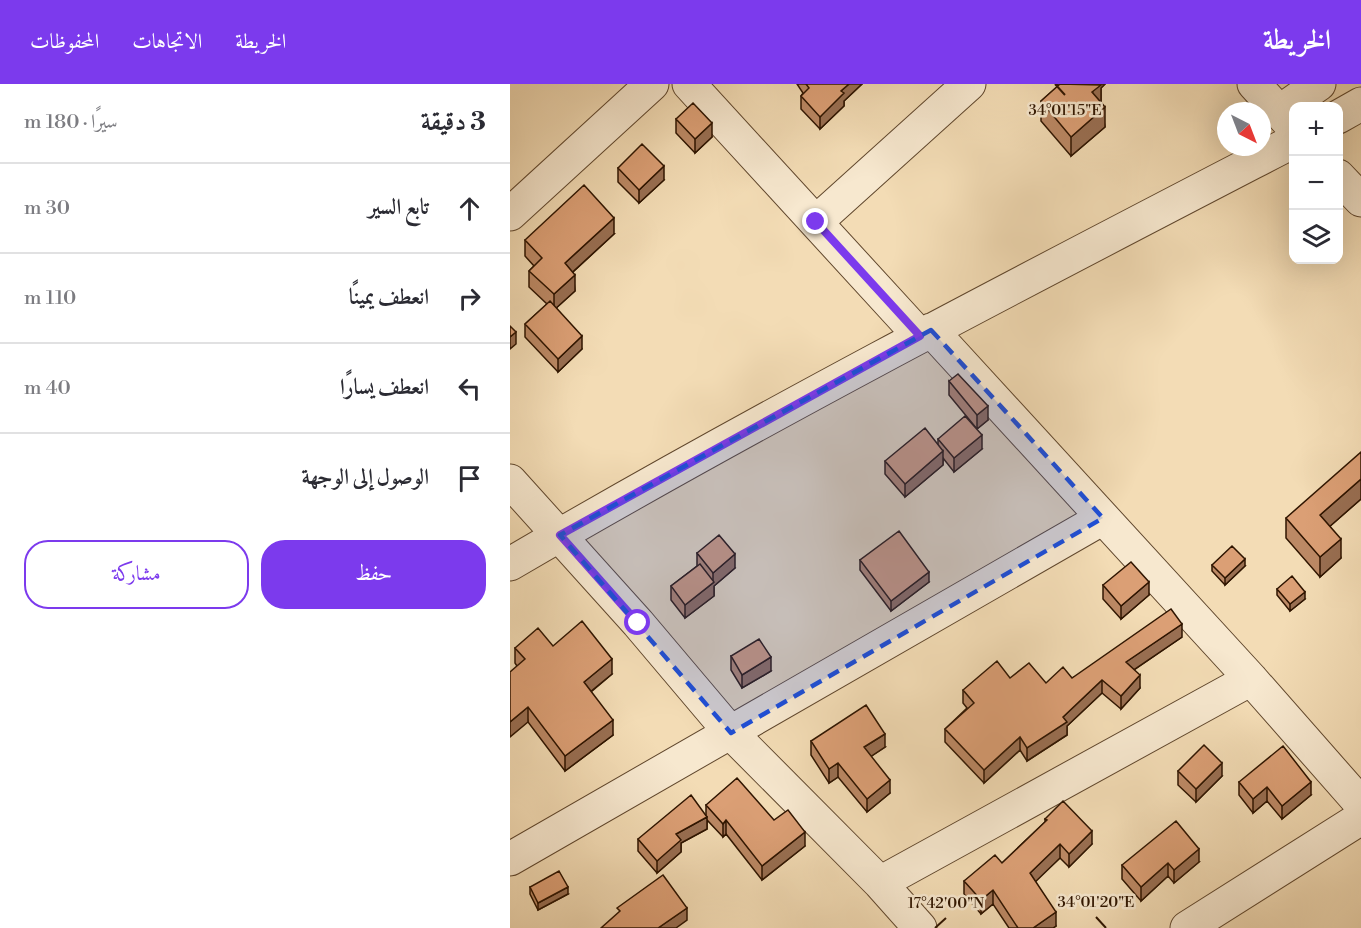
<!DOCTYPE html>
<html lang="ar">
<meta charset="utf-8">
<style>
:root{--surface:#fff;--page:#f2f2f3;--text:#2b2b33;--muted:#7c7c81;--line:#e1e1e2;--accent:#7c3aed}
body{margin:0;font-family:"Libre Bodoni",Amiri,serif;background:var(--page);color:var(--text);direction:rtl}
.controls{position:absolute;right:18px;top:18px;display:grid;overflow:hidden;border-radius:12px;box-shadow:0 6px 24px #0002}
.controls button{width:54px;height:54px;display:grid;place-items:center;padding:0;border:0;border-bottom:2px solid var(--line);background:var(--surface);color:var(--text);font:30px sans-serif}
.compass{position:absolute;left:707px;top:18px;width:54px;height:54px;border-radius:50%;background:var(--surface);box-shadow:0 6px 24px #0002;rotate:138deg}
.stop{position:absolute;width:18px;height:18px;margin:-14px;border:4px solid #7c3aed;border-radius:50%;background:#fff}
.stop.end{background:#7c3aed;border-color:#fff;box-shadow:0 2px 6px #0008}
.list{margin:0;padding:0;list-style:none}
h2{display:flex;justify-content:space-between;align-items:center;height:78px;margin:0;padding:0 24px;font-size:26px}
h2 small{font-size:20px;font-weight:400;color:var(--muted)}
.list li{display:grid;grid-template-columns:39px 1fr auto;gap:18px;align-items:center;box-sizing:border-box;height:90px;padding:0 24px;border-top:2px solid var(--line)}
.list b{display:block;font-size:22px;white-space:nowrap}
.list em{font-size:20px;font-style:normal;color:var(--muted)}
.actions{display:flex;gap:12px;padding:18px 24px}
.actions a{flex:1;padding:14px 0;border:2px solid var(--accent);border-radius:24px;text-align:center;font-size:21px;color:var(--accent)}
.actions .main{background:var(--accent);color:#fff}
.icon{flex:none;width:33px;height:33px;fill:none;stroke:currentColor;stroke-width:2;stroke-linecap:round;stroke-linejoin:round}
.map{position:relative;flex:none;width:851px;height:844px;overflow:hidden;direction:ltr}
header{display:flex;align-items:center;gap:36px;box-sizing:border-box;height:84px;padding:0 30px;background:var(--accent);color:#fff}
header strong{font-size:28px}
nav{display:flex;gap:33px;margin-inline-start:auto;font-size:21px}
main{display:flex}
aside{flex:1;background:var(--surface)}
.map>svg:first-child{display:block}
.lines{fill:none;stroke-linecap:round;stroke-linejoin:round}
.minor-casing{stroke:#60472d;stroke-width:35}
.minor{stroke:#f7e8cf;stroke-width:33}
.wall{fill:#bc8965;stroke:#2f1500;stroke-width:1.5}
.shaded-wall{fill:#996f52;stroke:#2f1500;stroke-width:1.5}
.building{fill:#db9f75;stroke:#2f1500;stroke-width:1.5}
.route{stroke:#7c3aed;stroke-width:8}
.marked{fill:#1d4ed8;fill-opacity:0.2;stroke:#1d4ed8;stroke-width:4.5;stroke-dasharray:12 8;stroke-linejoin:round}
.ticks{fill:none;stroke:#2f1500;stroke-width:2}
.ticks-label{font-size:15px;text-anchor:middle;fill:#2f1500;stroke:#f7e8cf;stroke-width:5;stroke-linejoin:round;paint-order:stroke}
</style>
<header>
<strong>الخريطة</strong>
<nav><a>الخريطة</a><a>الاتجاهات</a><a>المحفوظات</a></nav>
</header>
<main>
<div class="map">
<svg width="851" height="844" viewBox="0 0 851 844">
<rect width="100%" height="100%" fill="#f3dcb5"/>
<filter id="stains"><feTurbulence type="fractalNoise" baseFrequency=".00333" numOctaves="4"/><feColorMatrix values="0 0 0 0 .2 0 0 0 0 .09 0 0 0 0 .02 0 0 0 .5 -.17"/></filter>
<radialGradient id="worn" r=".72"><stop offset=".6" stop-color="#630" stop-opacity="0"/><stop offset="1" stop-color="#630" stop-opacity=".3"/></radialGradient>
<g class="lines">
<defs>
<path id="minor" d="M 179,0 L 410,252
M 744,0 L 784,44
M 769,28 L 809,0
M 828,33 L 851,20
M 828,92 L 851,116
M 0,130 L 142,0
M 306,138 L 459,0
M 421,246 L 741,595 L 851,720
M 0,397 L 128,539 L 221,649 L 370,799 L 410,844
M 0,480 C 256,330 520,194 784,57
M 0,775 L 593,434
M 370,799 L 741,595
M 677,844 L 851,734"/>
</defs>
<use href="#minor" class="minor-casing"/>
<use href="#minor" class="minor"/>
</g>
<path class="wall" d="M 287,0 L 352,0 L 334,17 L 334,22 L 310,45 L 291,25 L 291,12 L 293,9 Z
M 546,0 L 595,0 L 591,4 L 591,18 L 595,43 L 561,72 L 531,37 L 531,17 L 548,2 Z
M 166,35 L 202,53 L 185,69 L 166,49 Z
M 108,84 L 154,96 L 129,119 L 108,98 Z
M 104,150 L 63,188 L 65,207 L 46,224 L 72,265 L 48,288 L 15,253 L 15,240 L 37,220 L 19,203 L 19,187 L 24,182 L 15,172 L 15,156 Z
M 439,297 L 478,336 L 467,345 L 439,311 Z
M 428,355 L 472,365 L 444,388 L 433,374 L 433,381 L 395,413 L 375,390 L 375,377 L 428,361 Z
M 851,415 L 820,442 L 831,474 L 810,493 L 776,454 L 776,434 Z
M 187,469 L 225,484 L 204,502 L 204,512 L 175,534 L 161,516 L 161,502 L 187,482 Z
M 350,476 L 419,498 L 381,527 L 350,486 Z
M 702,481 L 735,482 L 715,501 L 702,487 Z
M 593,501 L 639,511 L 611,535 L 593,515 Z
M 767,505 L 795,515 L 780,527 L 767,511 Z
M 672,553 L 624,586 L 630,604 L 611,625 L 592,609 L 557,642 L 557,651 L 517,677 L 510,666 L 474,699 L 435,658 L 435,645 L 457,624 L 453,619 L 453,606 L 500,594 L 536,599 L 562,594 Z
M 5,564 L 102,590 L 81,608 L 103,651 L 55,687 L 18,638 L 7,582 L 5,579 Z
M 221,572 L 261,587 L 232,604 L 221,586 Z
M 301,657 L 375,663 L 361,672 L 380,709 L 357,728 L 328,693 L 319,699 L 301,671 Z
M 668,687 L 712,692 L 686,718 L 668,701 Z
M 729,698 L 801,711 L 772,735 L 757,717 L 743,729 L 729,711 Z
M 196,721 L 264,736 L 295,762 L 252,796 L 216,750 L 213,753 L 197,736 L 197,745 L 171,759 L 171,768 L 147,789 L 128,767 L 128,755 L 196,731 Z
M 535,735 L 582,760 L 559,783 L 550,774 L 525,797 L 546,842 L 543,844 L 499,844 L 483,820 L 471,830 L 454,810 L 454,797 L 492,779 L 535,738 Z
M 689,778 L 664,799 L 658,792 L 631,817 L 612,795 L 612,781 Z
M 20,803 L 58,810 L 28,826 L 20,810 Z"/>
<path class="shaded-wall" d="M 339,0 L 352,0 L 334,17 L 334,22 L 310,45 L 310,33 L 331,7 Z
M 583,0 L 595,0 L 591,4 L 591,20 L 582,28 Z
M 595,23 L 595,43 L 561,72 L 561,53 Z
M 202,39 L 202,53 L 185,69 L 185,55 Z
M 154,82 L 154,96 L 129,119 L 129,106 Z
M 104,134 L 104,150 L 55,195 L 55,179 Z
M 65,191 L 65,207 L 44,226 L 44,210 Z
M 6,248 L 6,260 L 0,265 L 0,253 Z
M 72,252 L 72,265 L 48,288 L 48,275 Z
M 478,322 L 478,336 L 467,345 L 467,331 Z
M 472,351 L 472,365 L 444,388 L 444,374 Z
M 433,367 L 433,381 L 395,413 L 395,400 Z
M 851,395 L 851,415 L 810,451 L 810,431 Z
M 831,455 L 831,474 L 810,493 L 810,473 Z
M 225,470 L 225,484 L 204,502 L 204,512 L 175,534 L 175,521 L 203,499 L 203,489 Z
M 735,475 L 735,482 L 715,501 L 715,494 Z
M 419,488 L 419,498 L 381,527 L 381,517 Z
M 639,498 L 639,511 L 611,535 L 611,522 Z
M 795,508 L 795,515 L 780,527 L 780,520 Z
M 672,540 L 672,553 L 616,591 L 616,578 Z
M 261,573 L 261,587 L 232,604 L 232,591 Z
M 102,575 L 102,590 L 74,613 L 74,598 Z
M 630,591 L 630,604 L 611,625 L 611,612 Z
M 592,596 L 592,609 L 557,642 L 557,651 L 517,677 L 517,664 L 553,633 Z
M 18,623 L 18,638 L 0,653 L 0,638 Z
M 103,636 L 103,651 L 55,687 L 55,672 Z
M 375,650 L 375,663 L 354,677 L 354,663 Z
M 510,653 L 510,666 L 474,699 L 474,686 Z
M 328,679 L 328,693 L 319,699 L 319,685 Z
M 712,679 L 712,692 L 686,718 L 686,705 Z
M 380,696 L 380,709 L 357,728 L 357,715 Z
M 801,698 L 801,711 L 772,735 L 772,722 Z
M 757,703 L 757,717 L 743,729 L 743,715 Z
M 197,733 L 197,745 L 171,759 L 171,768 L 147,789 L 147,777 L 166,750 Z
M 216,736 L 216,750 L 213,753 L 213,740 Z
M 582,747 L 582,760 L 559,783 L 559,770 Z
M 295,748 L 295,762 L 252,796 L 252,782 Z
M 550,760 L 550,774 L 520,803 L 520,789 Z
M 689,765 L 689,778 L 664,799 L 664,786 Z
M 658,779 L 658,792 L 631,817 L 631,803 Z
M 58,803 L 58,810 L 28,826 L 28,819 Z
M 483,806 L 483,820 L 471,830 L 471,816 Z
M 177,824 L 177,836 L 166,844 L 148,844 Z
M 546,828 L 546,842 L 543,844 L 523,844 Z"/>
<path class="building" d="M 296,0 L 339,0 L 331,7 L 334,9 L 310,33 L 291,12 L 299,4 Z
M 550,0 L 591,1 L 582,8 L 595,23 L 561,53 L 531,17 Z
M 183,19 L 202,39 L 185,55 L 166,35 Z
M 132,60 L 154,82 L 129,106 L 108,84 Z
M 74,101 L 104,134 L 55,179 L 65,191 L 44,210 L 19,187 L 32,174 L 15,156 Z
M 40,217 L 72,252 L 48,275 L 15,240 Z
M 0,242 L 6,248 L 0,253 Z
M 448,290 L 478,322 L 467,331 L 439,297 Z
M 455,332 L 472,351 L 444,374 L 428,355 Z
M 415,344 L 433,367 L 395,400 L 375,377 Z
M 851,368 L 851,395 L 810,431 L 831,455 L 810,473 L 776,434 Z
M 389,447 L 419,488 L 381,517 L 350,476 Z
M 209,451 L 225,470 L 203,489 L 187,469 Z
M 722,462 L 735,475 L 715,494 L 702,481 Z
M 621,478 L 639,498 L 611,522 L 593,501 Z
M 190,480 L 204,498 L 175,521 L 161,502 Z
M 782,492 L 795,508 L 780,520 L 767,505 Z
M 661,525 L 672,540 L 616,578 L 630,591 L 611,612 L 592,596 L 553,633 L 557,638 L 517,664 L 510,653 L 474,686 L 435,645 L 464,619 L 453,606 L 487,577 L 500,594 L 519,579 L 536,599 L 553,583 L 562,594 Z
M 72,537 L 102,575 L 74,598 L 103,636 L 55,672 L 18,623 L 0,638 L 0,588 L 15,575 L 5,564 L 28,544 L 43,562 Z
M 249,555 L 261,573 L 232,591 L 221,572 Z
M 356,621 L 375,650 L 354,663 L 380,696 L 357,715 L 328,679 L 319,685 L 301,657 Z
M 694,661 L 712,679 L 686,705 L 668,687 Z
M 773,662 L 801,698 L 772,722 L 757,703 L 743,715 L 729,698 Z
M 227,694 L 264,736 L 278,726 L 295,748 L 252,782 L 216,736 L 213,740 L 196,721 Z
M 181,711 L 197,733 L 166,750 L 171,756 L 147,777 L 128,755 Z
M 553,717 L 582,747 L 559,770 L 550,760 L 520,789 L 546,828 L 523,844 L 508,844 L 483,806 L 471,816 L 454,797 L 485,771 L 492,779 L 537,736 L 535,735 Z
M 666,737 L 689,765 L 664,786 L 658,779 L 631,803 L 612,781 Z
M 49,787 L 58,803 L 28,819 L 20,803 Z
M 153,791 L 177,824 L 148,844 L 91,844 L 110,827 L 107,824 Z"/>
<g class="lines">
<path class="route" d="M 128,539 L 50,451 L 410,252 L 306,138"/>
</g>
<path class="marked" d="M 421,246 L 593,434 L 221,649 L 50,451 Z"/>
<path class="ticks" d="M 545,0 L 555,11M 586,833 L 596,844M 425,844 L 436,834"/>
<g class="ticks-label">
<text x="555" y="31">34°01'15"E</text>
<text x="586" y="823">34°01'20"E</text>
<text x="436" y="824">17°42'00"N</text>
</g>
<rect width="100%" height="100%" filter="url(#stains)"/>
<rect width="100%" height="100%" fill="url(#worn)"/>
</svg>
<div class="controls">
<button>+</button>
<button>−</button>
<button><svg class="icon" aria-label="layers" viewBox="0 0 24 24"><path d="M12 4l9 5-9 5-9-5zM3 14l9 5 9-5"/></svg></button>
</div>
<svg class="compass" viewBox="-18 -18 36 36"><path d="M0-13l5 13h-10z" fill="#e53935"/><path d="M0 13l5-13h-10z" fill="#7c7c81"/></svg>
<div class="stop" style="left:128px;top:539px"></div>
<div class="stop end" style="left:306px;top:138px"></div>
</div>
<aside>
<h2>3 دقيقة<small>سيرًا · 180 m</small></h2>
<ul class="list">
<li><svg class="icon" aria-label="ahead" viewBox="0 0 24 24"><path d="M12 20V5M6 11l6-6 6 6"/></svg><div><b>تابع السير</b></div><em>30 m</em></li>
<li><svg class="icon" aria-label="right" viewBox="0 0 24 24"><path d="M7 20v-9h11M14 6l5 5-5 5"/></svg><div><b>انعطف يمينًا</b></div><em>110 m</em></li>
<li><svg class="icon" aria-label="left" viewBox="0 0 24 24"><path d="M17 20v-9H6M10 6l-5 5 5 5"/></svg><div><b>انعطف يسارًا</b></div><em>40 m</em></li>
<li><svg class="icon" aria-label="arrive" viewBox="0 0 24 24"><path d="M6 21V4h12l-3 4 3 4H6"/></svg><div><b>الوصول إلى الوجهة</b></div></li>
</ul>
<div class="actions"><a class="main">حفظ</a><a>مشاركة</a></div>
</aside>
</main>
